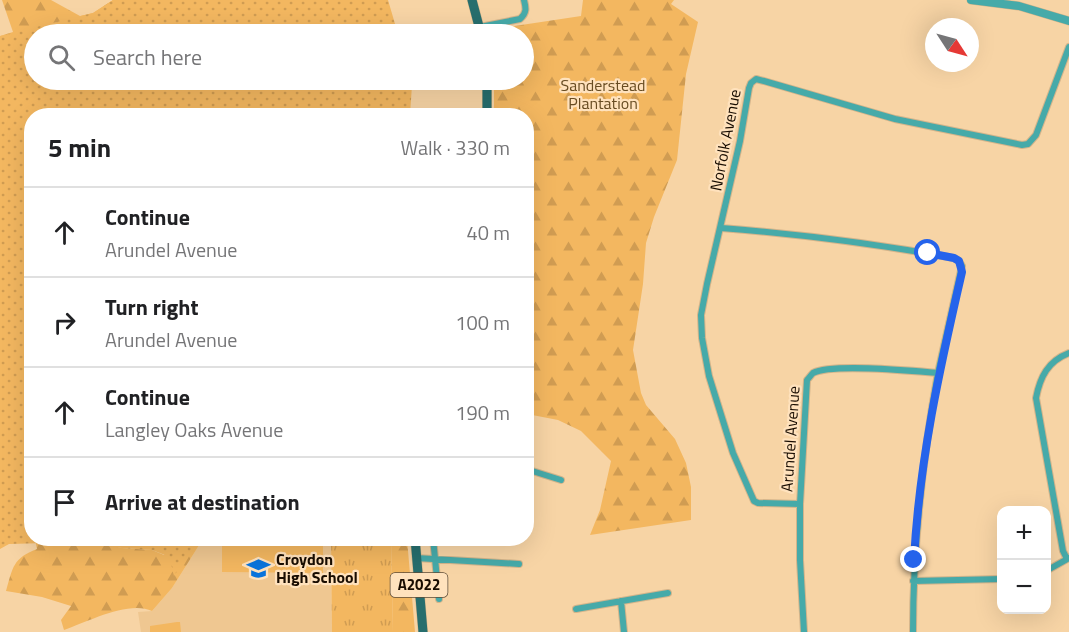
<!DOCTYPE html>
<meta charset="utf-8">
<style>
:root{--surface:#fff;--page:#f6f6f6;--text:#202124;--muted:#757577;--line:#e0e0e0}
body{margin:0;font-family:"Titillium Web",sans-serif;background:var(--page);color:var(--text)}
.controls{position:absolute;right:18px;bottom:18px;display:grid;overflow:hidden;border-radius:12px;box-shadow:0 6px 24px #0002}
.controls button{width:54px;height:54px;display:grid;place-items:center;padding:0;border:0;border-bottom:2px solid var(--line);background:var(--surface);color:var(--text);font:30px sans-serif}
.compass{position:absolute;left:925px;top:18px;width:54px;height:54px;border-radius:50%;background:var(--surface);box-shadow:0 6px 24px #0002;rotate:126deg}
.stop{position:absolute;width:18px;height:18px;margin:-14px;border:4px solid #2563eb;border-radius:50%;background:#fff}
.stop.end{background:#2563eb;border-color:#fff;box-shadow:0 2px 6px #0008}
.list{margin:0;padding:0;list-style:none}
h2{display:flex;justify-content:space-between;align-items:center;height:78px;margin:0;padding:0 24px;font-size:26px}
h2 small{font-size:20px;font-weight:400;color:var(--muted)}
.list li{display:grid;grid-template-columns:39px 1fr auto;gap:18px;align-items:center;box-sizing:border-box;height:90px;padding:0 24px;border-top:2px solid var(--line)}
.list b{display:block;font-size:22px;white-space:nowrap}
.list p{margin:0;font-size:20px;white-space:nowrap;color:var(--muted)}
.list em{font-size:20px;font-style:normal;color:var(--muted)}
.icon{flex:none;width:33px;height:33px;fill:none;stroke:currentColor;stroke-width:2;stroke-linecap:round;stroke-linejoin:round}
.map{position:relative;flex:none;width:1069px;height:632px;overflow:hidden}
.search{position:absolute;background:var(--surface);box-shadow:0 6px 24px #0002;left:24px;top:24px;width:510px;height:66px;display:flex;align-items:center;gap:15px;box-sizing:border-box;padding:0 21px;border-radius:33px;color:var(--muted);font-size:22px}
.panel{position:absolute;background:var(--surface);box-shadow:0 6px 24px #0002;left:24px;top:108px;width:510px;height:438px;border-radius:24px}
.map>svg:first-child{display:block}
.built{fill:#efc791}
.grass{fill:url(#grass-tufts)}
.forest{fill:url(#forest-firs)}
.park{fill:url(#park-dots)}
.pitch{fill:#f3b760}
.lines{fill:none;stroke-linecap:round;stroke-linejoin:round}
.minor-casing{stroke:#d3b48b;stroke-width:8}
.tertiary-casing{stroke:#d3b48b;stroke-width:9}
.primary-casing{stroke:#d3b48b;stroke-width:10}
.minor{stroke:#46aaa9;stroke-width:6}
.tertiary{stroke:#46aaa9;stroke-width:8}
.primary{stroke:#276e6d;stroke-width:9}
.route{stroke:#2563eb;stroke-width:8}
.labels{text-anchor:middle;stroke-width:4.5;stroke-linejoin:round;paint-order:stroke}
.shield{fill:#ffe2bd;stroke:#5d4c39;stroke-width:1.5}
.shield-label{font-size:15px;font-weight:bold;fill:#180c00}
.park-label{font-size:16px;fill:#684c22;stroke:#ffe2bd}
.street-label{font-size:16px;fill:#180c00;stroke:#ffe2bd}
.poi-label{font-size:16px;font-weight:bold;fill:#180c00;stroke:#ffe2bd;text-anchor:start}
</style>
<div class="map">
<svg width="1069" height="632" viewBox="0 0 1069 632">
<defs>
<pattern id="grass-tufts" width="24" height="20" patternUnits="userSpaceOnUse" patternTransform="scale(1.5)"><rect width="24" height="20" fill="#f3b760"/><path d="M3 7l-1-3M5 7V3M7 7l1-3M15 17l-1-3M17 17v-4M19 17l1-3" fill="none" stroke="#d09c52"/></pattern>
<pattern id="forest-firs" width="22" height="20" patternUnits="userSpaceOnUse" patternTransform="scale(1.5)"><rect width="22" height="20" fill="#f3b760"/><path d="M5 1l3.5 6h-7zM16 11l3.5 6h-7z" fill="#d09c52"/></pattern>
<pattern id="park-dots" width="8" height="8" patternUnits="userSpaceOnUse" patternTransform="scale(1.5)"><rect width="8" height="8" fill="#f3b760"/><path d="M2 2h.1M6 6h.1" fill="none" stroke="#d09c52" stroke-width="1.8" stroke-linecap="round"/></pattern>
</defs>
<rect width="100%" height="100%" fill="#f7d4a5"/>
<path class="built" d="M 203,539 L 331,539 L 332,632 L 141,632 L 138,612 L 152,611 L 172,588 Z"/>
<path class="grass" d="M 331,539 L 391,539 L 393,632 L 332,632 Z"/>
<path class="forest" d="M 2,0 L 51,0 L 80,16 L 93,13 L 113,0 L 193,0 L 34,34 L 0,36 L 13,32 Z
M 583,0 L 674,0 L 671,4 L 698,22 L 686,74 L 677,160 L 654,217 L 646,243 L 643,284 L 633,350 L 641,393 L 646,405 L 675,439 L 686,463 L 691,487 L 691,520 L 590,535 L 600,510 L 611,461 L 581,431 L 558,420 L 527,414 L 526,116 L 494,115 L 494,80 L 524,80 L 524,34 L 489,34 L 488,30 L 581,16 Z
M 35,539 L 84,539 L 122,548 L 152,550 L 164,555 L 176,539 L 203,539 L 172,588 L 152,611 C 129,600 87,622 64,630 L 61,620 L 71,606 L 42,597 L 6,591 C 13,567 13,558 37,549 Z
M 391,539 L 407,539 L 415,632 L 393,632 Z"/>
<path class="park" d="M 113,0 L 388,0 L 398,34 L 34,34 L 34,80 L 410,80 L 412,85 L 410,115 L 32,116 L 32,538 L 198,539 L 174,576 L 172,567 L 165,555 L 152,550 L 122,548 L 66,540 L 47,543 L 9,544 L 0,549 L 0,36 L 93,13 Z"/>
<path class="pitch" d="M 222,539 L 323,539 L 323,573 L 222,572 Z
M 177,622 L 180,622 L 181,632 L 150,632 L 150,626 Z"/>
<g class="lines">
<defs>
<path id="minor" d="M 480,27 L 520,19 C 527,13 526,8 524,0
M 721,228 C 799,234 877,244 954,258 L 959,261 L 962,266 L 938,373 C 914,371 832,363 813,373 C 811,375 809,378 807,380 L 800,504 L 800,560 L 804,632
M 526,469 L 561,480
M 800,504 L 758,503 L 754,501 L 733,453 L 709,376 L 702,338 L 701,315 L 707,284 L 740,141 L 749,88 L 751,83 L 756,79 L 764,81 L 895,119 L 1022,145 L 1028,144 L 1036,135 L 1069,47
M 433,538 L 439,599
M 416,558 L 519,564
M 1067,559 L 1063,551 L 1036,398 C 1040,377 1048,361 1069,353
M 1046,571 L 1069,558
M 913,581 L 1002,579
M 621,601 L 624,632
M 576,609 L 668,593
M 913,632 C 913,543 922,461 938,373"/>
<path id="tertiary" d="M 971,0 L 1019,6 L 1069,21"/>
<path id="primary" d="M 472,0 L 481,34
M 487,116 L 487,80
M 415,538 L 423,632"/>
</defs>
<use href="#minor" class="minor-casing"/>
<use href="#tertiary" class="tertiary-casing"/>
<use href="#primary" class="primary-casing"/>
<use href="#minor" class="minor"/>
<use href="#tertiary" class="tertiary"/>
<use href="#primary" class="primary"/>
</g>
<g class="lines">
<path class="route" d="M 914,560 C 919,462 940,367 962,272 L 959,261 L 954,258 L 928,253"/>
</g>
<defs>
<symbol id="school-bare" viewBox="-9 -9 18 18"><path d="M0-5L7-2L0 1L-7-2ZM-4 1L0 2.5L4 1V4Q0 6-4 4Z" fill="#0a74dc" stroke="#ffe2bd" stroke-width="2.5" paint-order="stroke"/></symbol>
</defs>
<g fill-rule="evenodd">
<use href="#school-bare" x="242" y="552" width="33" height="33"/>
</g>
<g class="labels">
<rect class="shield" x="390.5" y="573" width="57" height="24" rx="4.5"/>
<g class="shield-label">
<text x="419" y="590">A2022</text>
</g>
<g class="park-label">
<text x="603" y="91">Sanderstead<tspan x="603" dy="18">Plantation</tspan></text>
</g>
<g class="street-label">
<text transform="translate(725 140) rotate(-79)" y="6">Norfolk Avenue</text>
<text transform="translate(790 439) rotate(-86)" y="6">Arundel Avenue</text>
</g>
<g class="poi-label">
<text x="276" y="565">Croydon<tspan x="276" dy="18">High School</tspan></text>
</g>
</g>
</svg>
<div class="controls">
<button>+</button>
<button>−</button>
</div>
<svg class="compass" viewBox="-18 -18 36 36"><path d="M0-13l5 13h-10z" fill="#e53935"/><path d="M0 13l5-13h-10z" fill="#757577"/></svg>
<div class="stop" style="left:928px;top:253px"></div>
<div class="stop end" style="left:914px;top:560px"></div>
<div class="search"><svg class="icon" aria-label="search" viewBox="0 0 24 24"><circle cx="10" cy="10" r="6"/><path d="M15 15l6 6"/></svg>Search here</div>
<section class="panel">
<h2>5 min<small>Walk · 330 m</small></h2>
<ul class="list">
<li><svg class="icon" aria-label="ahead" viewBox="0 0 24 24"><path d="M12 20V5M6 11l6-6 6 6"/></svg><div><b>Continue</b><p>Arundel Avenue</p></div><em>40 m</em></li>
<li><svg class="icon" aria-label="right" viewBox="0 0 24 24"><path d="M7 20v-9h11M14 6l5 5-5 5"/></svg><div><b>Turn right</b><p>Arundel Avenue</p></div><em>100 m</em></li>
<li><svg class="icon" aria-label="ahead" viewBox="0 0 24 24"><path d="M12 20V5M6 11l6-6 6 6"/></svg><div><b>Continue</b><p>Langley Oaks Avenue</p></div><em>190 m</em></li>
<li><svg class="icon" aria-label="arrive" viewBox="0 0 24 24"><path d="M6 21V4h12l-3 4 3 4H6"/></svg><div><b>Arrive at destination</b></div></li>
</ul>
</section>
</div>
